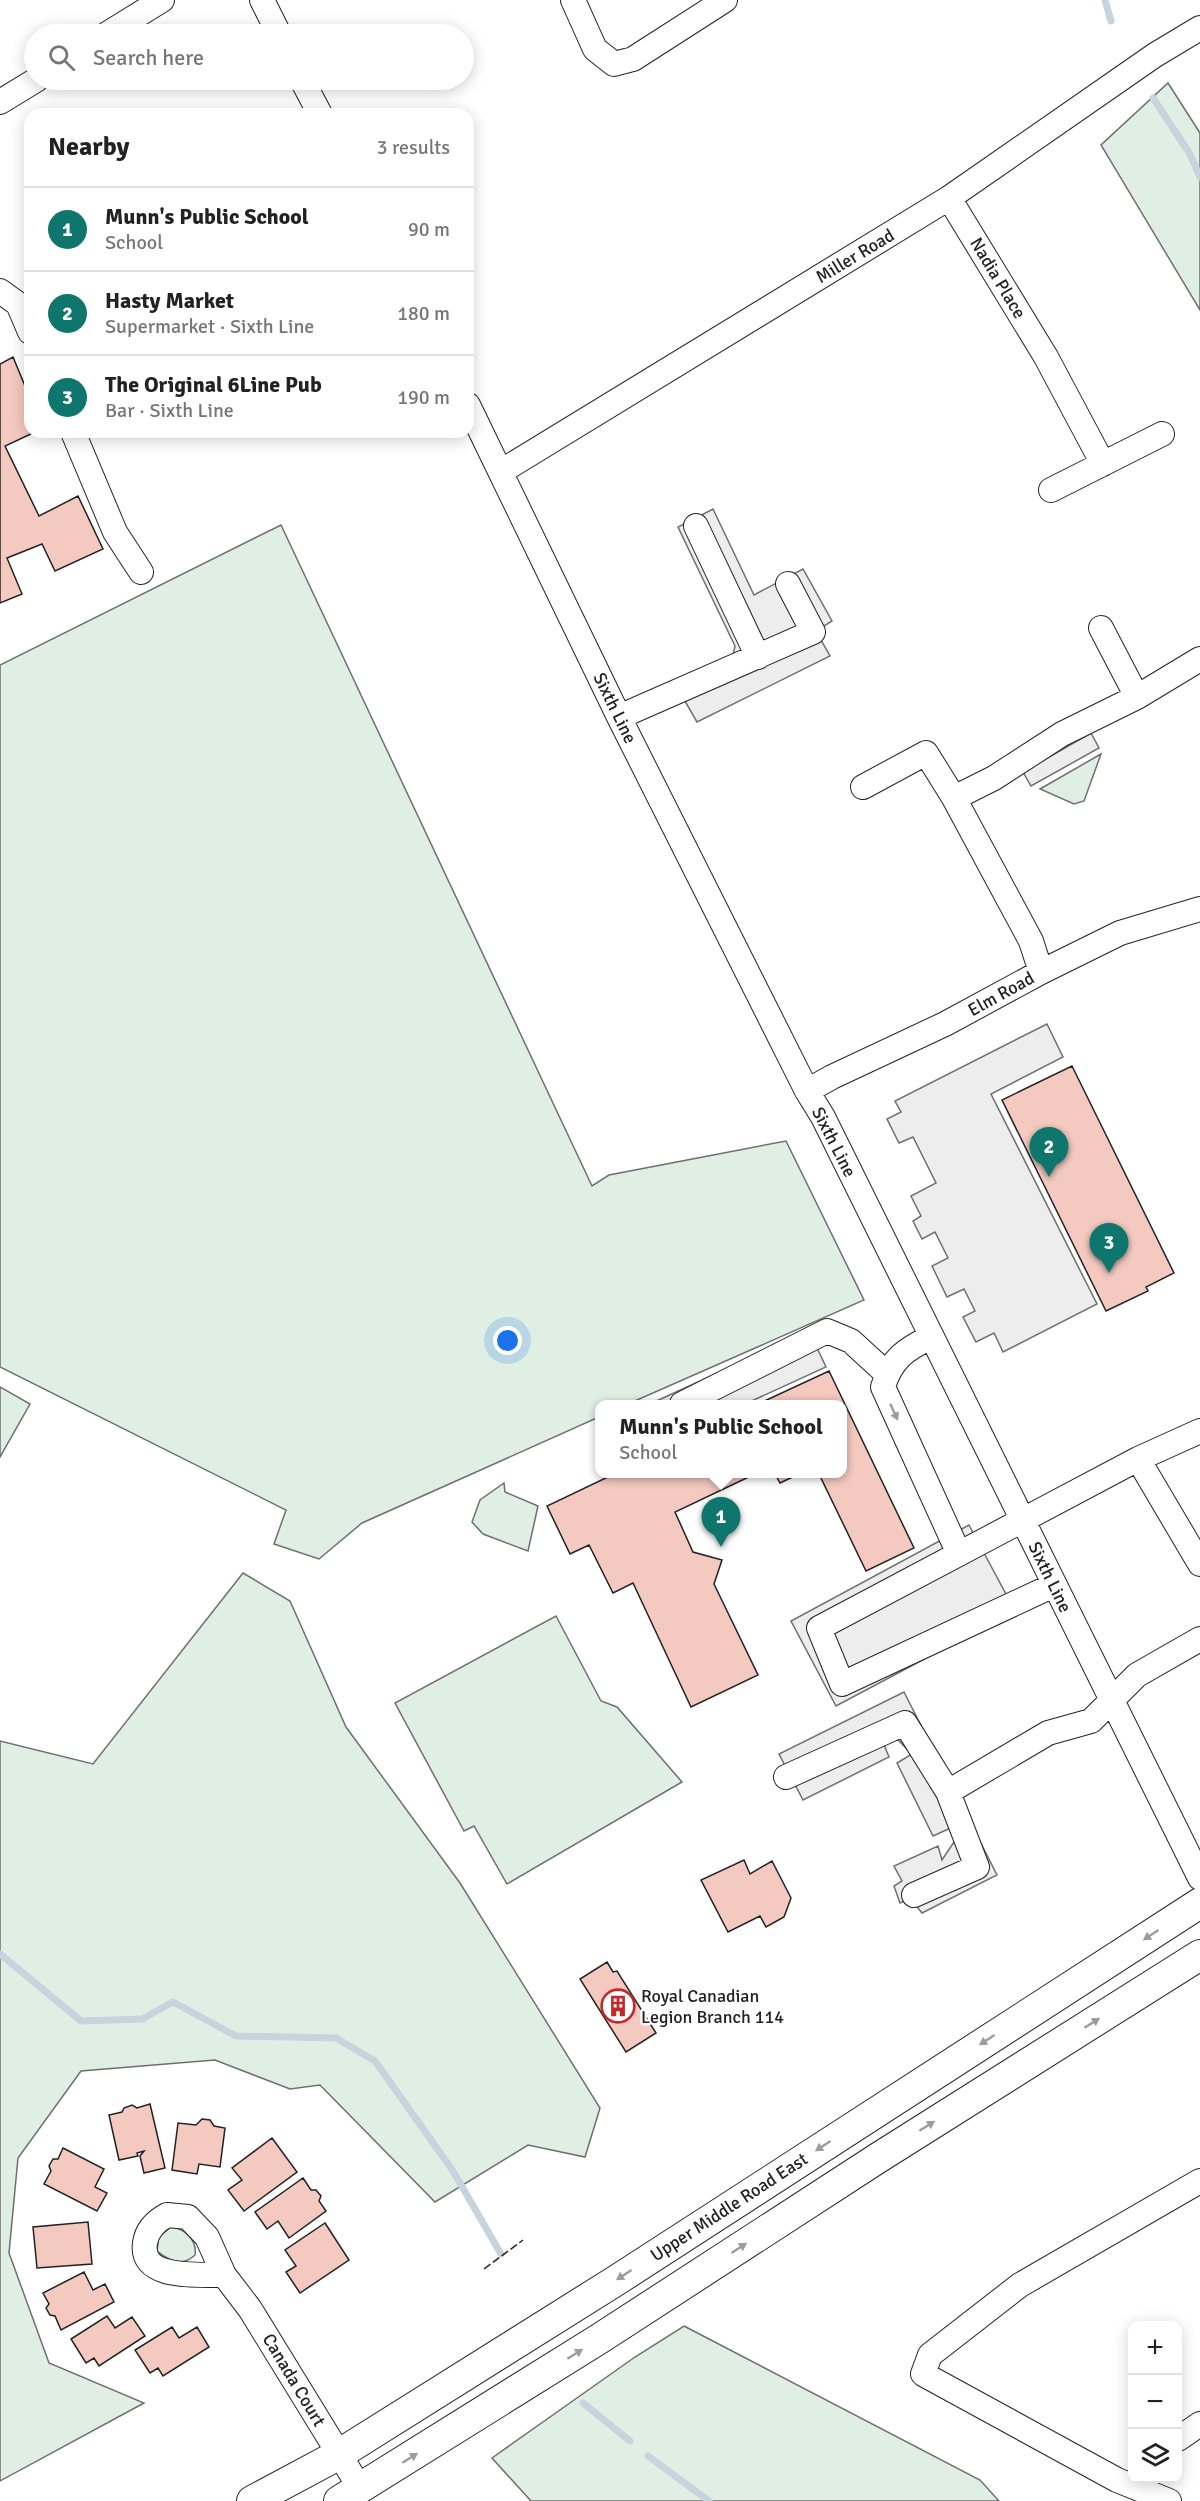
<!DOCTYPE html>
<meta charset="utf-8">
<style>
:root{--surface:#fff;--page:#f6f6f6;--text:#222;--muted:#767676;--line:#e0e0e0;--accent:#0f766e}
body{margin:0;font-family:Signika,sans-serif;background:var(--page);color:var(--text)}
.controls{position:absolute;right:18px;bottom:18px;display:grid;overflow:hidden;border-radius:12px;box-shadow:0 3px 15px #0003}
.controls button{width:54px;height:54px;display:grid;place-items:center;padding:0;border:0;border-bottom:2px solid var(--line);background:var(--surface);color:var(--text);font:30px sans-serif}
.you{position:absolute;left:508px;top:1341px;width:21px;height:21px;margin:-15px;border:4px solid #fff;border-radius:50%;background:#1a73e8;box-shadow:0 0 0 9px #1a73e833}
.badge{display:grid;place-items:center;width:39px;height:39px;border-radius:50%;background:var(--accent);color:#fff;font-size:20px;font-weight:700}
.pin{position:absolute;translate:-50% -50px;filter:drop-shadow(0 2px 3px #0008)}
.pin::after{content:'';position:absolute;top:32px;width:21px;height:18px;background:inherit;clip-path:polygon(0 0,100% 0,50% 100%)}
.popup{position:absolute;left:595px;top:1400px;width:252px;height:78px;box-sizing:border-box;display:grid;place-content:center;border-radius:12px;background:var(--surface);filter:drop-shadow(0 2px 4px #0005);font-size:20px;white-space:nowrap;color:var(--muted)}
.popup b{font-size:22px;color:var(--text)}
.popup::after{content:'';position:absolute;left:50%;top:100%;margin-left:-12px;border:12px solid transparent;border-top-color:var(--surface)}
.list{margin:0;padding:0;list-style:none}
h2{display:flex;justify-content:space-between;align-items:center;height:78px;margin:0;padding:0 24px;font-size:26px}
h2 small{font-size:20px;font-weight:400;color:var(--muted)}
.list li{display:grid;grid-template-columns:39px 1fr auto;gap:18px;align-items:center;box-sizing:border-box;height:84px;padding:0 24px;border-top:2px solid var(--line)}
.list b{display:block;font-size:22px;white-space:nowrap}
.list p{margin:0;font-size:20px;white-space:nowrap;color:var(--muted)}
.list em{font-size:20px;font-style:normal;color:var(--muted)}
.icon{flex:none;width:33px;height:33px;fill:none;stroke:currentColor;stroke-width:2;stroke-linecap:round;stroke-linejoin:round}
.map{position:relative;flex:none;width:1200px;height:2501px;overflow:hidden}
.search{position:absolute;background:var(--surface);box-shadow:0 3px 15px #0003;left:24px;top:24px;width:450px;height:66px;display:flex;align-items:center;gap:15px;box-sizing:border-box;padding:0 21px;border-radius:33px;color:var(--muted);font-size:22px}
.panel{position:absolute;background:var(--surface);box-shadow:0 3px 15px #0003;left:24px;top:108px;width:450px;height:330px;border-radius:18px}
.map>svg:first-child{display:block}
.green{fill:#e0efe3;stroke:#6f6f6f;stroke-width:1.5}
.parking{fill:#ededed;stroke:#6f6f6f;stroke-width:1.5}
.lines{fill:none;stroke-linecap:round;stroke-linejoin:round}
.stream{stroke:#c7d3dd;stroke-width:7}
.building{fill:#f3c9c0;stroke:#222;stroke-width:1.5}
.minor-casing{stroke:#222;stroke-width:26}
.major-casing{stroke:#222;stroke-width:32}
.minor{stroke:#fff;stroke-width:24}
.major{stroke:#fff;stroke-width:30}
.fence{stroke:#222;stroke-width:1.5;stroke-dasharray:8 3;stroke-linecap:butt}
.oneway{fill:#9c9c9c}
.labels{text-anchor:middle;stroke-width:4.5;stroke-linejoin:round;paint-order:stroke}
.street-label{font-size:18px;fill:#222;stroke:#fff}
.poi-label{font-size:18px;fill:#222;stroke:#fff;text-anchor:start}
</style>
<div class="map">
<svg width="1200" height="2501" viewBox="0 0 1200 2501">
<rect width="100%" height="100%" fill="#fff"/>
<path class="green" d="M 1168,83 L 1200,133 L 1200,310 L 1101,145 Z
M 281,525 L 592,1186 L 609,1175 L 786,1141 L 864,1300 L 628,1404 L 600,1404 L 599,1417 L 362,1523 L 319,1559 L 274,1544 L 286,1510 L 0,1367 L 0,665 Z
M 1101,754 L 1084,801 L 1074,804 L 1040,789 Z
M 0,1387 L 30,1404 L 0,1457 Z
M 504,1483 L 505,1492 L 538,1506 L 528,1551 L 483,1534 L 472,1522 L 480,1500 Z
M 243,1573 L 290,1601 L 346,1727 L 460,1883 L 600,2108 L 585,2157 L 528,2145 L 435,2202 L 320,2085 L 290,2089 L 215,2060 L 81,2071 L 18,2158 L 9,2253 L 49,2363 L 144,2403 L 0,2481 L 0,1741 L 93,1764 Z
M 556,1616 L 601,1701 L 617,1707 L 682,1782 L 507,1884 L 474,1826 L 464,1831 L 395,1703 Z
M 171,2227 C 186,2229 197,2240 195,2255 C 183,2267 168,2260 157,2251 L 159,2236 Z
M 684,2326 L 980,2480 L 999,2501 L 531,2501 L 492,2458 L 635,2357 Z"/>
<path class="parking" d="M 713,509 L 754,595 L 803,569 L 832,621 L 816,631 L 830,656 L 697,722 L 675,684 L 733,655 L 735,646 L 678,527 Z
M 1091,733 L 1099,748 L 1031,786 L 1023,772 Z
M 1047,1024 L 1063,1057 L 991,1094 L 1097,1304 L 1003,1352 L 994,1333 L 976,1342 L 963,1317 L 975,1311 L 964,1289 L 947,1297 L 932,1266 L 948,1258 L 935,1232 L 922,1239 L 913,1221 L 921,1216 L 911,1196 L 936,1183 L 913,1137 L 899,1143 L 887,1119 L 901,1112 L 895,1101 Z
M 809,1331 L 826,1367 L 745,1404 L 650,1404 Z
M 969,1525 L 1015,1611 L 836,1706 L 791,1621 Z
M 904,1692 L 997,1875 L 922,1913 L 910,1898 L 900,1903 L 894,1886 L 902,1881 L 894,1866 L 938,1846 L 942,1860 L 954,1842 L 955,1826 L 933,1836 L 897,1763 L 912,1754 L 898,1740 L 882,1740 L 889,1757 L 803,1800 L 779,1754 Z"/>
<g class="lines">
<path class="stream" d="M 1105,0 L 1111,21
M 1153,98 L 1190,154 L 1200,177
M 0,1954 L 81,2021 L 142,2019 L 173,2002 L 236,2036 L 336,2038 L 375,2061 L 453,2171 L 501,2254
M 583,2403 L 630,2441
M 648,2456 L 709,2501"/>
</g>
<path class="building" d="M 13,357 L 30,398 L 30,432 L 35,432 L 5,446 L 39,516 L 78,496 L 103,549 L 55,571 L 42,544 L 7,558 L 22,594 L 0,603 L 0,364 Z
M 1072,1066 L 1174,1273 L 1146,1287 L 1148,1291 L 1106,1311 L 1002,1100 Z
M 829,1371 L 914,1548 L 866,1571 L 819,1474 L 843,1474 L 843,1404 L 758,1404 Z
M 614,1474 L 755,1474 L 675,1512 L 693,1552 L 722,1560 L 714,1584 L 758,1675 L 691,1707 L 633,1583 L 613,1593 L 589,1545 L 570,1554 L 547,1506 Z
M 775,1474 L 799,1474 L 780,1483 Z
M 744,1860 L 750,1874 L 772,1861 L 791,1898 L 784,1917 L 766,1927 L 760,1916 L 728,1932 L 701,1880 Z
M 607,1962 L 613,1972 L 617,1971 L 656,2033 L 626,2052 L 580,1979 Z
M 150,2104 L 165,2168 L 144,2173 L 140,2156 L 144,2151 L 137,2153 L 138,2156 L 119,2160 L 109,2115 L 122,2112 L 124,2108 L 132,2105 L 137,2108 Z
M 202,2119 L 210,2120 L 214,2126 L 225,2128 L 220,2167 L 199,2164 L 197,2174 L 172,2170 L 178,2123 L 196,2125 Z
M 272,2138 L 297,2172 L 244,2211 L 228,2190 L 242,2180 L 232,2168 Z
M 63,2148 L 104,2169 L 95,2187 L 107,2193 L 97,2211 L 44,2184 L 51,2171 L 49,2166 L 53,2159 L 58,2159 Z
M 303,2178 L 311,2190 L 316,2190 L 321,2196 L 319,2201 L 326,2211 L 289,2238 L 278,2221 L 267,2229 L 255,2212 Z
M 88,2222 L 92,2264 L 37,2268 L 33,2227 Z
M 325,2223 L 349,2260 L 300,2293 L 286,2272 L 296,2266 L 285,2250 Z
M 84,2272 L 93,2290 L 105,2284 L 114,2302 L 61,2330 L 55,2316 L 50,2315 L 46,2308 L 49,2304 L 43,2293 Z
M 107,2316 L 115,2328 L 132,2317 L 145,2336 L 99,2366 L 94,2358 L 86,2363 L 71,2339 Z
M 172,2327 L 179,2338 L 197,2327 L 209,2347 L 163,2376 L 158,2368 L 150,2373 L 135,2350 Z"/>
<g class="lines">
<defs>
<path id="minor" d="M 262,0 L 279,34
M 573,0 L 595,49 L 614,64 L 633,59 L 725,0
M 107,34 L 162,0
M 302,80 L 320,114
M 0,102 L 36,80
M 949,198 L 1046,357 L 1103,464
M 0,291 L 18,304 L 30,332
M 468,405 L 619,717 L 807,1091 L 823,1117 L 1200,1878
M 73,432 L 115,532 L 141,572
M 502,471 L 949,198 L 1155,55 L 1200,28
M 1051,490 L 1162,434
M 696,526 L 758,657
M 1101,628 L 1137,697
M 619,717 L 813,632 L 788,584
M 863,787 L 926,753 L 954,798
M 1041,972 L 1031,941 L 954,798 L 994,778 L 1062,734 L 1137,697 L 1200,659
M 807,1091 L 832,1077 L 945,1024 L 1041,972 L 1120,933 L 1200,909
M 931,1337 C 906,1349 891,1359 883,1387 L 959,1554
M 682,1404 L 827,1331 L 851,1341 L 887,1374
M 1138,1459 L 1200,1564
M 1054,1585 L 842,1684 L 819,1628 L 1138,1459 L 1200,1431
M 786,1777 L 905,1723 L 948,1792 L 977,1867 L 914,1895
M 948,1792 L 1048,1733 L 1091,1721 L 1137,1675 L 1200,1639
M 224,2275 C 201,2274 139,2281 145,2243 C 147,2229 156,2221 167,2215 L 188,2217 L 207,2237 L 224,2275 L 250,2309 L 360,2488
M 1178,2439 L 1200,2424
M 1169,2501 L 1117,2480 L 923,2374 L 930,2355 L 1020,2285 L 1200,2181"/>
<path id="major" d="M 252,2501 L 338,2455 L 617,2280 L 1200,1903
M 339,2501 L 599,2339 L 878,2158 L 1200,1955"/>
</defs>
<use href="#minor" class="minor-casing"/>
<use href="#major" class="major-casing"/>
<use href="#minor" class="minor"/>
<use href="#major" class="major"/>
<path class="fence" d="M 484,2269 L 523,2240"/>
</g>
<defs><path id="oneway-solid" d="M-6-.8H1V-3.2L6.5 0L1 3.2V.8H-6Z" transform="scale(1.5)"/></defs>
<g class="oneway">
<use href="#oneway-solid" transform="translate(894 1412) rotate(65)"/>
<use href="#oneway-solid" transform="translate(1151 1935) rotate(147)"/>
<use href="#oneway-solid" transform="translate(1092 2023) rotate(-32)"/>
<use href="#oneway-solid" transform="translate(987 2040) rotate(147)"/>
<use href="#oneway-solid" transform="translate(927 2126) rotate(-32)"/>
<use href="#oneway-solid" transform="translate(823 2146) rotate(147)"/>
<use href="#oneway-solid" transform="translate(739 2248) rotate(-33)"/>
<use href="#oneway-solid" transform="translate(624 2275) rotate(147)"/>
<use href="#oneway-solid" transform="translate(575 2354) rotate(-32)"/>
<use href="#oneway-solid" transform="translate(410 2458) rotate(-32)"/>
</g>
<defs>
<symbol id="building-ring" viewBox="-11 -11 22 22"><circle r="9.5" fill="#fff" stroke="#c62828" stroke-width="1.5"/><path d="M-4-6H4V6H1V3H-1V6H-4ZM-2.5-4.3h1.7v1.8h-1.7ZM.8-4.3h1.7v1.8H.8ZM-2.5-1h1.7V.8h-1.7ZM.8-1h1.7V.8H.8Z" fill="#c62828"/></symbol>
</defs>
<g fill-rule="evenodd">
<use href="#building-ring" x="599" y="1987" width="38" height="38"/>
</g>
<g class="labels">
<g class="street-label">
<text transform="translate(855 256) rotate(-31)" y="6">Miller Road</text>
<text transform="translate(998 278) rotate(59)" y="6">Nadia Place</text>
<text transform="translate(615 708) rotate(64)" y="6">Sixth Line</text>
<text transform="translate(1001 994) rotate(-29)" y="6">Elm Road</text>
<text transform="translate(834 1142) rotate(63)" y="6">Sixth Line</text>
<text transform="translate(1050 1577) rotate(64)" y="6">Sixth Line</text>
<text transform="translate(729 2207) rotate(-33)" y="6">Upper Middle Road East</text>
<text transform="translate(294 2380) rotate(59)" y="6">Canada Court</text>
</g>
<g class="poi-label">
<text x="641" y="2002">Royal Canadian<tspan x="641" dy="21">Legion Branch 114</tspan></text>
</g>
</g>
</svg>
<div class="controls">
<button>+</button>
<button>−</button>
<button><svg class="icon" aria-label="layers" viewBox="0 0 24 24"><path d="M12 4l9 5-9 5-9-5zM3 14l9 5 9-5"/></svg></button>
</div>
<div class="you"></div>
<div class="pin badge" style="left:721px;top:1547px">1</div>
<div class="popup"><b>Munn's Public School</b>School</div>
<div class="pin badge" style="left:1049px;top:1177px">2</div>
<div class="pin badge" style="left:1109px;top:1273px">3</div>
<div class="search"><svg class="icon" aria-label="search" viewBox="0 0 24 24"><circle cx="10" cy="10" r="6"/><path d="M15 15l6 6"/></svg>Search here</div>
<section class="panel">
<h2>Nearby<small>3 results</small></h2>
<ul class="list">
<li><span class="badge">1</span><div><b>Munn's Public School</b><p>School</p></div><em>90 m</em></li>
<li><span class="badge">2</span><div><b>Hasty Market</b><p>Supermarket · Sixth Line</p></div><em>180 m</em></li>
<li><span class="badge">3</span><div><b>The Original 6Line Pub</b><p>Bar · Sixth Line</p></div><em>190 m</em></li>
</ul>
</section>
</div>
